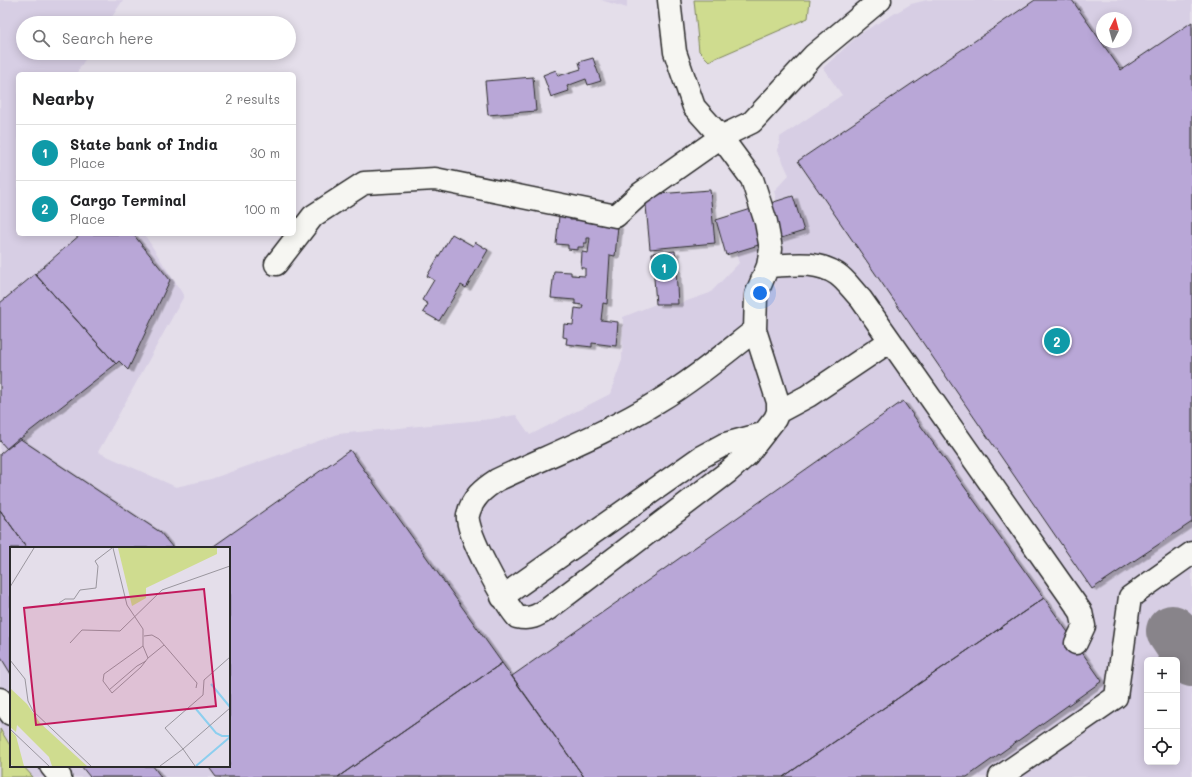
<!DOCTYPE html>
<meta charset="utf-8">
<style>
:root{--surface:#fff;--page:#f6f6f6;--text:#202124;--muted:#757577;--line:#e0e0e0;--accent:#ea580c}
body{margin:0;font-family:Mali,sans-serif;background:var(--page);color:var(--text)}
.controls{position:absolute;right:12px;bottom:12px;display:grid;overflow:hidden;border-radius:6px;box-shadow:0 2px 10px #0003}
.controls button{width:36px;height:36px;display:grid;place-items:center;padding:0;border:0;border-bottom:1px solid var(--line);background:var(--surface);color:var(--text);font:20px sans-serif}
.compass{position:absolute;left:1096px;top:12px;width:36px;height:36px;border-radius:50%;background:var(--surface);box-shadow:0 2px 10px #0003;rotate:6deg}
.you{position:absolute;left:760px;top:293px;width:14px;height:14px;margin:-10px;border:3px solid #fff;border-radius:50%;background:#1a73e8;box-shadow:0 0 0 6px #1a73e833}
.badge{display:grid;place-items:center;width:26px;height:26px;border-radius:50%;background:var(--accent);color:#fff;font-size:13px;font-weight:700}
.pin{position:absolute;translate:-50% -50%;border:2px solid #fff;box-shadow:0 1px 4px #0006}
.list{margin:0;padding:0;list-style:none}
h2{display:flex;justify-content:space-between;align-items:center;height:52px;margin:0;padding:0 16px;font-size:17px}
h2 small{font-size:13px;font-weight:400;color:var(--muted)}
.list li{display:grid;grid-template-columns:26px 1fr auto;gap:12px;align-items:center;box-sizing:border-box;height:56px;padding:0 16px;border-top:1px solid var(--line)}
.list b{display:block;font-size:15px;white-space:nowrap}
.list p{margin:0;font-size:13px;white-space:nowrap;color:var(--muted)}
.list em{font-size:13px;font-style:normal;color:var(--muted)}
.icon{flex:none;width:22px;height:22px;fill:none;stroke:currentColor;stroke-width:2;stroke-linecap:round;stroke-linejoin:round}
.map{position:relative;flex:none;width:1192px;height:777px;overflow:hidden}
.search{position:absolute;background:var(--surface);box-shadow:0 2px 10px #0003;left:16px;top:16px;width:280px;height:44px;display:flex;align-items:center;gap:10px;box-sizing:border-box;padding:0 14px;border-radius:22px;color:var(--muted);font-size:15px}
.panel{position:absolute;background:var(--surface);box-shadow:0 2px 10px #0003;left:16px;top:72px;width:280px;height:164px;border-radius:6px}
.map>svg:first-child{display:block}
.built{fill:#d7cee4;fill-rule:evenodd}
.green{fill:#cfdc8f;stroke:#7d845d}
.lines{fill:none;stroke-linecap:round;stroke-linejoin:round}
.taxiway{stroke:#88848a;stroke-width:52}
.building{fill:#b9a7d7;stroke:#2b2b2b;filter:url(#shadow)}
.minor-casing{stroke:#2b2b2b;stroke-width:25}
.minor{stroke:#f6f6f2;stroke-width:22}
.inset-river{fill:none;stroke:#8dcfef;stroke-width:2}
.inset-road{fill:none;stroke:#9a969e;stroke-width:1}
.view{fill:#c2185b;fill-opacity:0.15;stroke:#c2185b;stroke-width:2}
.inset-edge{fill:none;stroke:#2b2b2b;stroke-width:2}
</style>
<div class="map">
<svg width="1192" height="777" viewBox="0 0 1192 777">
<defs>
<filter id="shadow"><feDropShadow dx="4.5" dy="2.5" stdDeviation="0" flood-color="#0004"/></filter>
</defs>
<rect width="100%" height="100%" fill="#e4deea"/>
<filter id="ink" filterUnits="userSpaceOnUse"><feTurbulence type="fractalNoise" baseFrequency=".025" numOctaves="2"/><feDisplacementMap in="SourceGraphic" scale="8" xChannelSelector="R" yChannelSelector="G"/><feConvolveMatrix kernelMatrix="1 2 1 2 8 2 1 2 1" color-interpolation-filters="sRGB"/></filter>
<g filter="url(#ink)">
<path class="built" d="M 0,0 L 123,0 L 108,23 L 23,23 L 23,53 L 89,53 L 76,74 L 18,74 L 18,234 L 144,234 L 184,296 L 98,452 L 176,487 L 211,479 L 338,434 L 491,419 L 516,415 L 530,435 L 610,394 L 622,360 L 623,317 L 656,304 L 678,304 L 710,293 L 739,263 L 729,234 L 781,217 L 774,191 L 789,175 L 778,151 L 780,137 L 842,95 L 823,68 L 861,33 L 911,4 L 927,0 L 1192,0 L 1192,777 L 0,777 ZM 1102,18 L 1126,18 L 1126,42 L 1102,42 ZM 11,548 L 229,548 L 229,766 L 11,766 ZM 1147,660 L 1177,660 L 1177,762 L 1147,762 Z
M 601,0 L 627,0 L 627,8 Z"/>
<path class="green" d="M 694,0 L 810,0 L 808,18 L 709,61 L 699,51 Z
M 0,729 L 11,747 L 11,766 L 23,766 L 33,777 L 0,777 Z"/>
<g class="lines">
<path class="taxiway" d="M 1172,631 L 1192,661"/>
</g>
<path class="building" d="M 1035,0 L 1072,0 L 1121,70 L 1192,22 L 1192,522 L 1092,589 L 798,161 Z
M 593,58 L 601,81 L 588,85 L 586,79 L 567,86 L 569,91 L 551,97 L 543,75 L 556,70 L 558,76 L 581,69 L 579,62 Z
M 533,77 L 536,111 L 488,115 L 485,81 Z
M 710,190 L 715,243 L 650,249 L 645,195 Z
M 793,196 L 804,231 L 726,255 L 716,220 Z
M 559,216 L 570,217 L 570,220 L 599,220 L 598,224 L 618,226 L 615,256 L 610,255 L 607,304 L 603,303 L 601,320 L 618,322 L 616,346 L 592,343 L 592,347 L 566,344 L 567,338 L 563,337 L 564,324 L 573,325 L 575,308 L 582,309 L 583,305 L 575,304 L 575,300 L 551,298 L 554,271 L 571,272 L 571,275 L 585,276 L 585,268 L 581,268 L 582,252 L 588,253 L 590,238 L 587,238 L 587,243 L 584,243 L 584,247 L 578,247 L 578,250 L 568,249 L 568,245 L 556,244 Z
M 81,234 L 133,234 L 170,280 L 128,370 L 119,361 L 116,364 L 35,274 Z
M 452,234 L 473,246 L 475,242 L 488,250 L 466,288 L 461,285 L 439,321 L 423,312 L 428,304 L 422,300 L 434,280 L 427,276 Z
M 675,251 L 678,304 L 656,304 L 652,253 Z
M 35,274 L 116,364 L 7,449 L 0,441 L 0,303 Z
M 903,401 L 1044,598 L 783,777 L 584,777 L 512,676 Z
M 19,438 L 160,532 L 173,548 L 27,548 L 0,510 L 0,454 Z
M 350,450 L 502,663 L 338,777 L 216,777 L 208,766 L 229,766 L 229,548 L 211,548 Z
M 0,510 L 27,548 L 11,548 L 11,674 L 0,656 Z
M 1044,598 L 1102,681 L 967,777 L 783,777 Z
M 502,663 L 584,777 L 338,777 Z
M 81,766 L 153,766 L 161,777 L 90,777 Z"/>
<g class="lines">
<defs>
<path id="minor" d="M 669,0 L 675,52 L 694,107 L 721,137 L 752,179 L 766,222 L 771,249 L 768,266 L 756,295 L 755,330 L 778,402 L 778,412 L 775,419 L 747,455 L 728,472 L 548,609 C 537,616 530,620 517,617 C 505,603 464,530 468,515 C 472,498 483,489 497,480 C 550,455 607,433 657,402 C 692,381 723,355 755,330
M 276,264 L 313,216 L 364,183 L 435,179 L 616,216 L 640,194 L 721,137 L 752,122 L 814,55 L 880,0
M 768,266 C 792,265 816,260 837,274 C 846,280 853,291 861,299 L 1081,612 L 1084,626 L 1076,643
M 778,412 L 808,396 L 890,341
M 502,597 L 701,457 L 725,444 L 762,434
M 0,699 L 11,714
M 51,766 L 60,777
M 1000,777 L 1116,697 L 1130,597 L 1192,553"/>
</defs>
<use href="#minor" class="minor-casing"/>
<use href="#minor" class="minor"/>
</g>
</g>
<g transform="translate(10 547)">
<rect width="220" height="220" fill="#e4deea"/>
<path d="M 108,1 L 207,1 L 207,7 L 136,41 L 136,51 L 122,59 ZM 0,141 L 17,157 L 30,176 L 77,219 L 42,219 L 39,210 L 7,178 L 6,185 L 0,180 ZM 0,183 L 6,189 L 14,219 L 3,219 L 0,217 Z" fill="#cfdc8f"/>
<path class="inset-river" d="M 201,137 L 220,160M 186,162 L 206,186 L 212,189 L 220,189M 186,219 L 220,190"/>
<path class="inset-road" d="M 103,1 L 117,58 L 133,82 L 133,99 L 138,111 L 131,120 L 102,146 L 93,134 L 94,127 L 133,99M 0,40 L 24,1M 49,56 L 55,52 L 64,52 L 70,43 L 86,41 L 88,19 L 85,14 L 102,1M 134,89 L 142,88 L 149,92 L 187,136 L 186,141M 60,96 L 72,83 L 110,84 L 152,43 L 220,19M 220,110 L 194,133 L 193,148 L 155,181 L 173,202 L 220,161M 138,111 L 154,98M 0,113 L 15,132 L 18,154 L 23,164 L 81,219M 99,143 L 127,119 L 136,114M 0,182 L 39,219M 150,219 L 173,202 L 185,219"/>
<path class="view" d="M 194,42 L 206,159 L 26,178 L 14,61 Z"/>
<rect width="220" height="220" class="inset-edge"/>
</g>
</svg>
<div class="controls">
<button>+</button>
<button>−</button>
<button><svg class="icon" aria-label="locate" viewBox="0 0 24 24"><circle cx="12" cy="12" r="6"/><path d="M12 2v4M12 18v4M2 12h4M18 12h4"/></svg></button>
</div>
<svg class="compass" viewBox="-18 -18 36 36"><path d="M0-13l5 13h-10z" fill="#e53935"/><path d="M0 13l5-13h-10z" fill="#757577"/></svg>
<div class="you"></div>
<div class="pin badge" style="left:664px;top:267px;background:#0f9aa8">1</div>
<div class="pin badge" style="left:1057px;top:341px;background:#0f9aa8">2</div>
<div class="search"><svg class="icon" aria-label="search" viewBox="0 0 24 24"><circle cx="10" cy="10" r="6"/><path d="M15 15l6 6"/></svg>Search here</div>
<section class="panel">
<h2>Nearby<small>2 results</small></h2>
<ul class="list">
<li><span class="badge" style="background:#0f9aa8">1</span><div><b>State bank of India</b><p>Place</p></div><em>30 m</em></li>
<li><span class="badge" style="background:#0f9aa8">2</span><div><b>Cargo Terminal</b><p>Place</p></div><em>100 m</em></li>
</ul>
</section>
</div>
